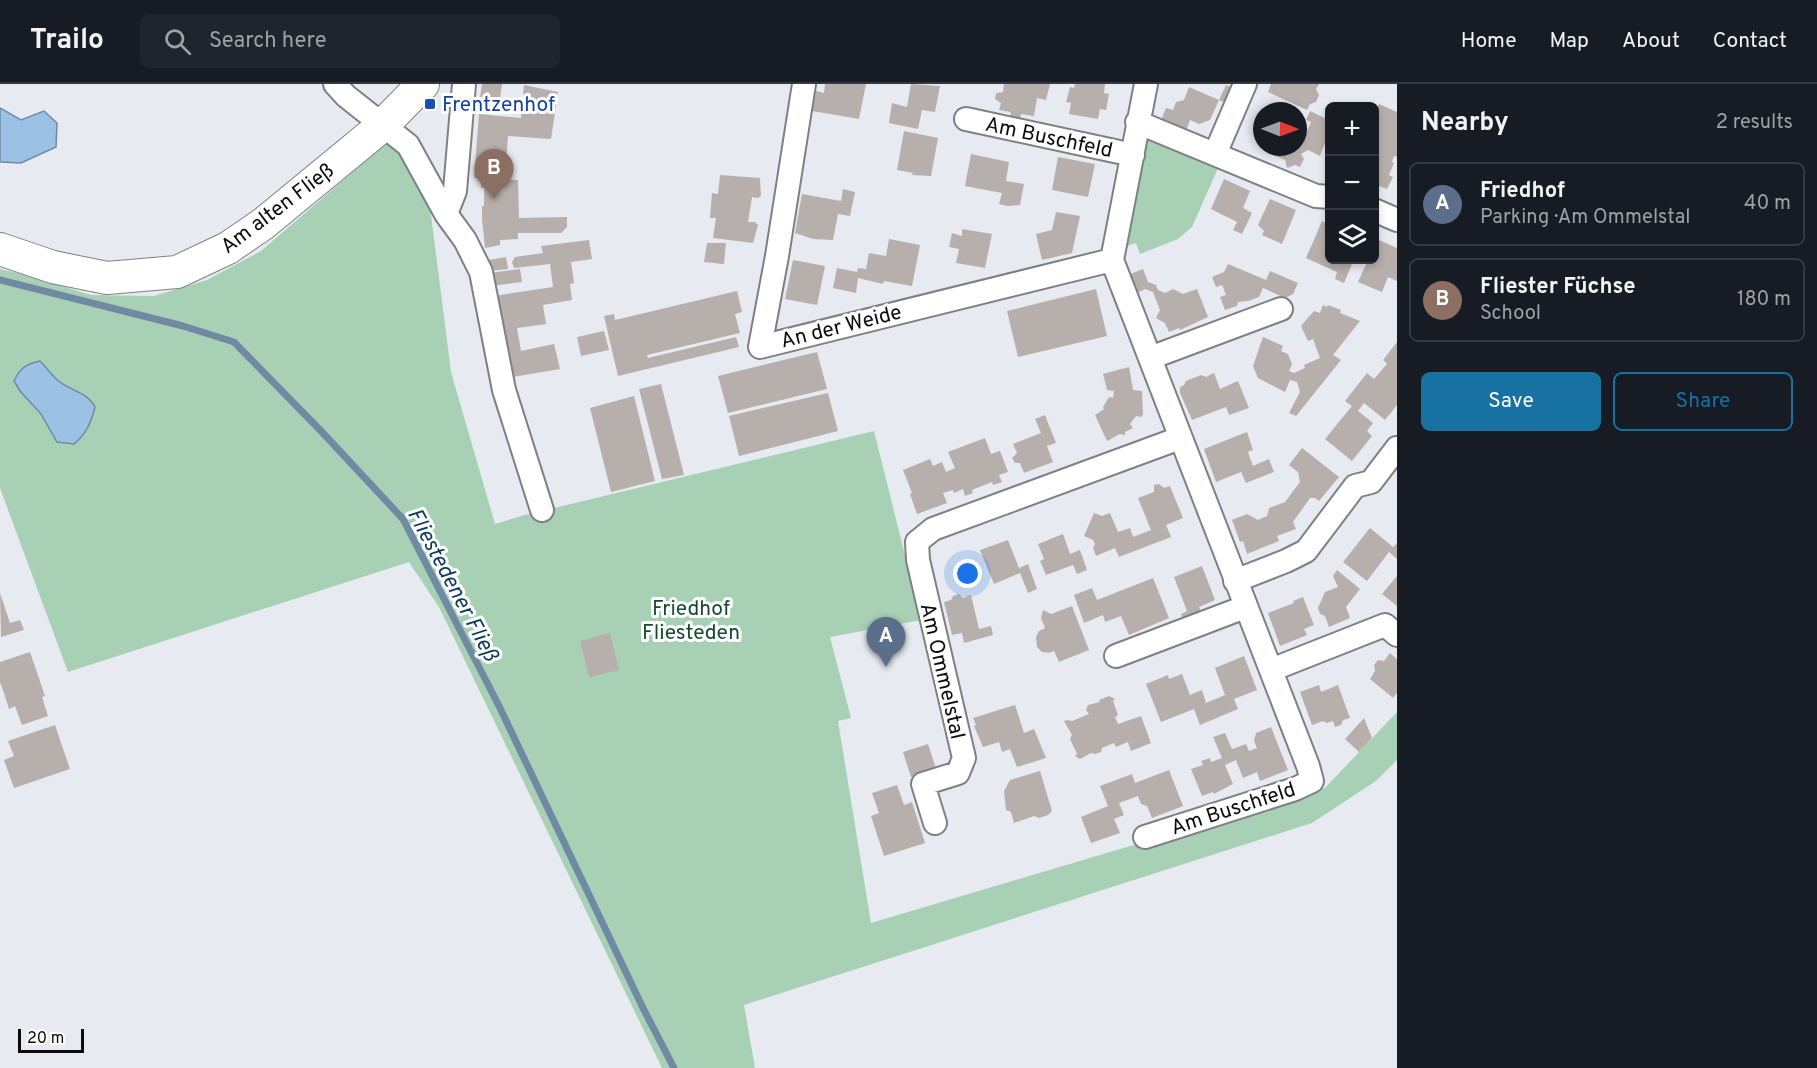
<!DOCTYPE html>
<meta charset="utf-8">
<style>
:root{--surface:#171b24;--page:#20242c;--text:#f1f3f6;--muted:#9ea1a6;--line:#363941;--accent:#1872a1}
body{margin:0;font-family:Overpass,sans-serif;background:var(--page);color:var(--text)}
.controls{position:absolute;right:18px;top:18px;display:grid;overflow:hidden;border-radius:9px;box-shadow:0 3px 9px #0003}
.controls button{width:54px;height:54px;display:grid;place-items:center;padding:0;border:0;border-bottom:2px solid var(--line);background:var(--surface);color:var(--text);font:30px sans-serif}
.compass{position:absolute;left:1253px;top:18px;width:54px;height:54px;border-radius:50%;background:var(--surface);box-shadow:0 3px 9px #0003;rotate:91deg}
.scale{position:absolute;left:18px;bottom:15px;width:66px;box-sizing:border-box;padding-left:6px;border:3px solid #0b0b0d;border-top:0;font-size:16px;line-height:21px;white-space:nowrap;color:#0b0b0d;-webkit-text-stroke:4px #fff;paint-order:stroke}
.you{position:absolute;left:968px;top:490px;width:21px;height:21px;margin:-15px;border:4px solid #fff;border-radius:50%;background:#1a73e8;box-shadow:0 0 0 9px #1a73e833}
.badge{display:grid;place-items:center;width:39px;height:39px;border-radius:50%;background:var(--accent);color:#fff;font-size:20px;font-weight:700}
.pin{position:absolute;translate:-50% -50px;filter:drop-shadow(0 2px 3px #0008)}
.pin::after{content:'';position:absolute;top:32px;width:21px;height:18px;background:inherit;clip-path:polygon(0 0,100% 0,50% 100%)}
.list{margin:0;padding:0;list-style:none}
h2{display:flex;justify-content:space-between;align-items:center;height:78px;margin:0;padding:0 24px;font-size:26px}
h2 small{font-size:20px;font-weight:400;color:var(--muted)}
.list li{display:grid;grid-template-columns:39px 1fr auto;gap:18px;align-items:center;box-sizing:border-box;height:84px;margin:0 12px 12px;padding:0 12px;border:2px solid var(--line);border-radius:9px}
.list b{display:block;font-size:22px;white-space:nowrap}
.list p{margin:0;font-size:20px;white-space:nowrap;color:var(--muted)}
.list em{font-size:20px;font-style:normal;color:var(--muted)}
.actions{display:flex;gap:12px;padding:18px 24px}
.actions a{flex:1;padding:14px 0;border:2px solid var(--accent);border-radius:9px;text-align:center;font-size:21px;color:var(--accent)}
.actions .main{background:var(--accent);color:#fff}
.icon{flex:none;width:33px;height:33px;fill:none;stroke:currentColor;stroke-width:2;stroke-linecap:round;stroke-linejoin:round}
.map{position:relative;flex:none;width:1397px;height:984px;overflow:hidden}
header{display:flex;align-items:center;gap:36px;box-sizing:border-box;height:84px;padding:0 30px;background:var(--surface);border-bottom:2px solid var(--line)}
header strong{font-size:28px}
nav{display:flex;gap:33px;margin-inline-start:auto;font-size:21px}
.search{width:420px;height:54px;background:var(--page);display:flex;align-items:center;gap:15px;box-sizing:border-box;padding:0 21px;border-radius:9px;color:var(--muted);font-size:22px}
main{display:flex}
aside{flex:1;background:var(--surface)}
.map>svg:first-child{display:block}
.green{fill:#a8d0b5}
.water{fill:#9bc1e4;stroke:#708aa4;stroke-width:1.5}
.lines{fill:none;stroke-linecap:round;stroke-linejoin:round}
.stream{stroke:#708aa4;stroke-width:7}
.building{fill:#b6afac}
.minor-casing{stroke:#7e8086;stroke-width:26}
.secondary-casing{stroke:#7e8086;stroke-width:34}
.minor{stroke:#fff;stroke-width:22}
.secondary{stroke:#fff;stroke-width:32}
.transit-dot{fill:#1a4fb4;stroke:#fff;stroke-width:2}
.labels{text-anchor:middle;stroke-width:6;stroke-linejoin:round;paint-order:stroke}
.transit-label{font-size:21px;fill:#164399;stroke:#fff;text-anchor:start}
.street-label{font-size:21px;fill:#0b0b0d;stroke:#fff}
.park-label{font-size:21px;fill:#144a2d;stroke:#fff}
.water-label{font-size:22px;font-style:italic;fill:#0b3859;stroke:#fff}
</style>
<header>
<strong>Trailo</strong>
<div class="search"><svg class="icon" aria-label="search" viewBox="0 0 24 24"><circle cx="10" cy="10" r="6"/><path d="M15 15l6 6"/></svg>Search here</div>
<nav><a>Home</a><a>Map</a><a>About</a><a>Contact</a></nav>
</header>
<main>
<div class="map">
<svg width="1397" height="984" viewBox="0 0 1397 984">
<rect width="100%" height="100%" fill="#e8eaf1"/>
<path class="green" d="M 1152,53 L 1219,82 L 1192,143 L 1178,155 L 1140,170 L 1136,159 L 1121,164 L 1147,54 Z
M 391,55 L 429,115 L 451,288 L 495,440 L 521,432 L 874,347 L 921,536 L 830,553 L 851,634 L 838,637 L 871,839 L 1325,704 L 1397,628 L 1397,676 L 1376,697 L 1312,739 L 744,921 L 755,984 L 662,984 L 439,523 L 409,478 L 68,588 L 0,404 L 0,185 L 22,190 L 91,211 L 154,212 L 207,196 L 261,167 Z"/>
<path class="water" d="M 0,24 L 21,36 L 44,27 L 57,39 L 56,63 L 21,79 L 0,78 Z
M 40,277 C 46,283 51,290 56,295 C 69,307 87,307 95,323 C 91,339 86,350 74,360 L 57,358 L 41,330 L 20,307 L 14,297 C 20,284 26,280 40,277 Z"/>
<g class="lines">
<path class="stream" d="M 0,196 L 183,242 L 234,258 L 322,348 L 403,435 L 499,622 L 643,924 L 674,984"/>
</g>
<path class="building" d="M 482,0 L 502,0 L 500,15 L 480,13 Z
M 825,0 L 866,0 L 859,35 L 812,27 L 816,7 L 824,9 Z
M 911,0 L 940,2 L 935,28 L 922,26 L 918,45 L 889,39 L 892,19 L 907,23 Z
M 1004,0 L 1050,0 L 1046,16 L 1037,14 L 1034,32 L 1021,30 L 1020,36 L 1010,33 L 1011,28 L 999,26 L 1001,19 L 995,15 L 996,9 L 1003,8 Z
M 1075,0 L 1105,0 L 1104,9 L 1109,10 L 1106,26 L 1100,25 L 1098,35 L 1069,30 L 1071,19 L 1066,18 L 1070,3 L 1074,4 Z
M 1271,0 L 1319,0 L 1316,5 L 1319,11 L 1316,18 L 1310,20 L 1307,26 L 1268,8 Z
M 524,1 L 558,8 L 551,55 L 508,52 L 505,95 L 518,96 L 519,134 L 567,133 L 567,143 L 561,149 L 518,149 L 518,155 L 500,156 L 500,161 L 485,164 L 482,135 L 482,122 L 484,122 L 484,104 L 481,104 L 481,94 L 474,94 L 479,30 L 521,34 Z
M 1226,1 L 1235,5 L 1228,20 L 1219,16 Z
M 1189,3 L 1219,16 L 1210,36 L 1199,40 L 1190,36 L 1186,47 L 1161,36 L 1166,24 L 1173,26 L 1176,18 L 1184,16 Z
M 1379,20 L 1397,28 L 1397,73 L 1394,72 L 1392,78 L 1394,79 L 1389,91 L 1393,93 L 1387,105 L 1376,101 L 1374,105 L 1374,29 Z
M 1310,27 L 1329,36 L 1329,48 L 1320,72 L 1308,66 L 1301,70 L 1304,75 L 1300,83 L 1295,81 L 1287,84 L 1285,76 L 1269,69 L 1267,63 L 1298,63 L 1298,49 L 1305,52 L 1311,38 L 1306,36 Z
M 904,47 L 938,54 L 931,92 L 912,91 L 913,89 L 897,86 Z
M 971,70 L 1009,78 L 1006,97 L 1024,100 L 1020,121 L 1008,122 L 999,120 L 1002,109 L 965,102 Z
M 1058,73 L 1095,80 L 1088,113 L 1052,106 Z
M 720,91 L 760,94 L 761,112 L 758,114 L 752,113 L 748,138 L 755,138 L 758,141 L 753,159 L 713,154 L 716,134 L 710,134 L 712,109 L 718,110 Z
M 1224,95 L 1250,107 L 1243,124 L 1252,129 L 1242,150 L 1233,146 L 1237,138 L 1211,125 Z
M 843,105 L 855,108 L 850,132 L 838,130 L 833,156 L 813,155 L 795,149 L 802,110 L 841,117 Z
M 1270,115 L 1296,126 L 1282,160 L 1262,151 L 1264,147 L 1258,141 Z
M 1056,128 L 1080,132 L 1072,169 L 1042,176 L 1036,150 L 1052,146 Z
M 1322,137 L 1329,141 L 1329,176 L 1343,176 L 1352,180 L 1344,199 L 1335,195 L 1337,188 L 1306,174 Z
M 962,145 L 992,150 L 985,184 L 956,179 L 959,165 L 949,163 L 952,149 L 962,152 Z
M 889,155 L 920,161 L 912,202 L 884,197 L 883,200 L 858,194 L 856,209 L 833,204 L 837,184 L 857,188 L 858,184 L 866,185 L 869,169 L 886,172 Z
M 1377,155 L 1397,164 L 1397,197 L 1388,193 L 1382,208 L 1358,198 L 1368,176 L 1374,176 L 1374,161 Z
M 589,156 L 592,175 L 571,178 L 574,199 L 570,200 L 572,216 L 543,221 L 546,240 L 517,244 L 521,267 L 554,260 L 560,285 L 506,294 L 494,212 L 553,203 L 550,180 L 514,184 L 512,178 L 515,173 L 543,169 L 541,162 Z
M 707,159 L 726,159 L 724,180 L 704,178 Z
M 506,173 L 508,185 L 489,187 L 488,176 Z
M 793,176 L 825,182 L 817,221 L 785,215 Z
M 1228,180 L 1266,196 L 1270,187 L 1298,199 L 1293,210 L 1285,214 L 1263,204 L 1259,213 L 1248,217 L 1238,218 L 1237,222 L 1225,226 L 1220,213 L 1226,211 L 1222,201 L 1216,203 L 1212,193 L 1224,188 Z
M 520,185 L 522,198 L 492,202 L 490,189 Z
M 1143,185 L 1148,198 L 1156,201 L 1158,206 L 1165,209 L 1173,205 L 1183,210 L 1197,205 L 1208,233 L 1180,246 L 1179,244 L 1169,248 L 1165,239 L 1156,234 L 1160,226 L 1153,208 L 1145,205 L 1135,210 L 1128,191 Z
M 1096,205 L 1107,252 L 1018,273 L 1007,227 Z
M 737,207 L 742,228 L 735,230 L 740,249 L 647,271 L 648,274 L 736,253 L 739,263 L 618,292 L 604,232 L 614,230 L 615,236 Z
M 1323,221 L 1327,223 L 1328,221 L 1341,226 L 1340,229 L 1360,237 L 1333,271 L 1341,276 L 1296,332 L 1289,329 L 1300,308 L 1297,298 L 1290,296 L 1285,308 L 1258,294 L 1253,282 L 1263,253 L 1283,262 L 1281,267 L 1288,270 L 1292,280 L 1289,287 L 1294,289 L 1305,284 L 1304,281 L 1320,274 L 1313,255 L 1308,257 L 1301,242 L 1314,227 L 1320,229 Z
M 604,247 L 609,266 L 581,272 L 577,253 Z
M 1397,258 L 1397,321 L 1385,336 L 1364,319 L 1358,327 L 1373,339 L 1367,347 L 1372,352 L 1352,377 L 1325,355 L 1352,322 L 1345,317 L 1367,289 L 1374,295 L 1387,280 L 1383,276 Z
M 817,268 L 827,305 L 728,329 L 718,292 Z
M 1129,283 L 1133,306 L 1142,307 L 1143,330 L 1141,333 L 1136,332 L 1130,340 L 1133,344 L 1125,348 L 1125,351 L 1120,350 L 1107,357 L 1095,331 L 1104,325 L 1103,323 L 1109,313 L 1113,314 L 1114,307 L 1107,306 L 1103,290 Z
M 1214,289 L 1220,305 L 1238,297 L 1249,324 L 1229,331 L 1226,323 L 1192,336 L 1180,309 L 1180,303 L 1184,301 L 1186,297 L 1201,291 L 1206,293 Z
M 661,300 L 684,391 L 662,395 L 639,305 Z
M 828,309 L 838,347 L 739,372 L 729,332 Z
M 634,312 L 655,397 L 611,408 L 590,324 Z
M 1045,331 L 1056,359 L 1047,362 L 1053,378 L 1024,389 L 1020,379 L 1015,379 L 1012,374 L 1017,369 L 1013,360 L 1041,349 L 1035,335 Z
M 1247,348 L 1253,366 L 1248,368 L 1253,382 L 1269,375 L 1274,388 L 1246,399 L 1241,388 L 1216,398 L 1204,365 Z
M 985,354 L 991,370 L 1000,367 L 1008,388 L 999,391 L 1002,398 L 993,401 L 992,398 L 972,406 L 973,409 L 965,412 L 963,405 L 954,409 L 953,406 L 943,409 L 947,419 L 917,430 L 910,410 L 912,409 L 903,386 L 930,375 L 933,382 L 942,378 L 946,388 L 955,384 L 948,368 Z
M 1302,364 L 1339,393 L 1319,417 L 1315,414 L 1310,414 L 1293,438 L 1296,445 L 1277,452 L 1279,457 L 1247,470 L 1243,457 L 1240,458 L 1232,436 L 1247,430 L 1258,436 L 1267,432 L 1269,424 L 1285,418 L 1300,398 L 1298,388 L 1289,381 Z
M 1159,400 L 1164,404 L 1170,402 L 1183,434 L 1166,441 L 1171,453 L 1119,473 L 1115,464 L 1096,472 L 1093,464 L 1095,460 L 1093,456 L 1084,452 L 1094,429 L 1102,432 L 1110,429 L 1118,448 L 1130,444 L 1133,453 L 1151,446 L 1138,414 L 1154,408 L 1154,401 Z
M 1370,444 L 1393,463 L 1397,459 L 1397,475 L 1389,468 L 1367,497 L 1343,478 Z
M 1063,450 L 1070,470 L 1080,466 L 1087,486 L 1077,490 L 1073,481 L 1046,491 L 1040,477 L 1044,475 L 1038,460 Z
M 1008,456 L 1019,484 L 1028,480 L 1037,505 L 1028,509 L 1020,489 L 994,500 L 980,466 Z
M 1202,482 L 1215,516 L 1199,523 L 1203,532 L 1184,539 L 1181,530 L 1187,527 L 1174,493 Z
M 1337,486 L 1360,505 L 1346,523 L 1350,534 L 1329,543 L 1325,532 L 1320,530 L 1318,524 L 1325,508 L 1338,503 L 1333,492 Z
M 1397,492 L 1397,522 L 1382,510 Z
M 1153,494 L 1169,534 L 1129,551 L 1121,532 L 1105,538 L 1103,531 L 1084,539 L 1074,511 L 1092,504 L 1097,516 Z
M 0,509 L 10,539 L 20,536 L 24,546 L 1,553 Z
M 959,510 L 963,514 L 971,511 L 979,545 L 991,542 L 993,551 L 964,559 L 962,549 L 952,551 L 944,518 L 951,516 L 953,512 Z
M 1303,513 L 1314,541 L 1304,545 L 1307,551 L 1280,562 L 1268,529 L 1294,519 L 1293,517 Z
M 1072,522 L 1089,566 L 1059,578 L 1054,567 L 1049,569 L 1042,568 L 1037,563 L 1036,553 L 1039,547 L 1045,544 L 1041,534 L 1043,526 L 1051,530 Z
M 610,549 L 619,586 L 589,593 L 580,557 Z
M 30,568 L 45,612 L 42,613 L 48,632 L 22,641 L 15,622 L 9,625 L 4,609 L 0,598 L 0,578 Z
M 1390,569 L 1397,575 L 1397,609 L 1393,614 L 1370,595 L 1375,587 L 1374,581 L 1378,576 L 1384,577 Z
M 1244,572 L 1257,606 L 1234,615 L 1238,625 L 1200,641 L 1194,625 L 1161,638 L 1146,600 L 1168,591 L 1169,595 L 1182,590 L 1190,611 L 1202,606 L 1206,619 L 1225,611 L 1215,584 Z
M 1319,601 L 1321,608 L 1338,601 L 1350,634 L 1343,636 L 1341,641 L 1335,643 L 1333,637 L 1327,639 L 1323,637 L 1312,641 L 1300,608 Z
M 1109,612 L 1115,615 L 1113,617 L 1118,631 L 1115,633 L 1118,640 L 1141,632 L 1151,659 L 1131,667 L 1128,658 L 1116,663 L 1114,659 L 1102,664 L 1101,668 L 1095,670 L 1091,669 L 1080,675 L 1075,672 L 1077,670 L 1070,655 L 1072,651 L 1064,637 L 1067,636 L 1072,637 L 1089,630 L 1086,626 L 1088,621 L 1100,618 L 1099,616 Z
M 1015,621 L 1024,649 L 1034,645 L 1046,674 L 1017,683 L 1010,665 L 1002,668 L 999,658 L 983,663 L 974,642 L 976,641 L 973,634 Z
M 1364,634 L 1372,654 L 1359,668 L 1345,655 Z
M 55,641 L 70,685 L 14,704 L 4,676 L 14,672 L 8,657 Z
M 1271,643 L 1288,686 L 1260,697 L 1257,688 L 1243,694 L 1236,676 L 1225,681 L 1233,700 L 1214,710 L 1213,708 L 1202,712 L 1191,685 L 1203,681 L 1201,677 L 1210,674 L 1211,678 L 1222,674 L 1213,653 L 1225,649 L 1232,665 L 1246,660 L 1249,667 L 1257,664 L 1254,657 L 1256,649 Z
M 928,660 L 936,685 L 911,693 L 903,668 Z
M 1169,686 L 1183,722 L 1152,734 L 1147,722 L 1141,720 L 1138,712 L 1119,719 L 1124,731 L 1114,735 L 1120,749 L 1091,759 L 1081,733 L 1108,722 L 1100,702 L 1132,690 L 1135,699 Z
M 1040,687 L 1052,727 L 1048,731 L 1039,734 L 1034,732 L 1014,739 L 1011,728 L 1006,726 L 1004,707 L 1010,696 Z
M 897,701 L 904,721 L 912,718 L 925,759 L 884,772 L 871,732 L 879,729 L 872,709 Z"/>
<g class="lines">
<defs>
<path id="minor" d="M 335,0 L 346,12 L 408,61 L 446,130 L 465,156 L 481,188 L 504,306 L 542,426
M 804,0 L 777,172 L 760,263 L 1112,176
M 966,35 L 1133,71
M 1137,38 L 1316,112 L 1330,113
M 1215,70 L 1245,0
M 1374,126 L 1397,136
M 446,130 L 455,107 L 464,0
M 1150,274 L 1281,225
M 1235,497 L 1286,477 L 1306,467 L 1355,402 L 1371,398 L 1397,364
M 1116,572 L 1245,523
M 1271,586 L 1385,541 L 1397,551
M 935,739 L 923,700 L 958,689 L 964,674 L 918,476 L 917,458 L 933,445 L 1180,354
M 1145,753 L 1295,705 L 1312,697 L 1308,682 L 1112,176 L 1146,0"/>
<path id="secondary" d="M 0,165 L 53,183 L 107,194 L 177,188 L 228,164 L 263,140 L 382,42 L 423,0"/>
</defs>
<use href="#minor" class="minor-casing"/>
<use href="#secondary" class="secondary-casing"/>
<use href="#minor" class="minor"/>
<use href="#secondary" class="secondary"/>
</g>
<rect class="transit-dot" x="424" y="14" width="12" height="12" rx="3"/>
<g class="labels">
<g class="transit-label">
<text x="442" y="27">Frentzenhof</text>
</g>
<g class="street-label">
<text transform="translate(1049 53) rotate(12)" y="7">Am Buschfeld</text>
<text transform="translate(277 124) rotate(-37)" y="7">Am alten Fließ</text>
<text transform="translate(841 242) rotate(-14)" y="7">An der Weide</text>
<text transform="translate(943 587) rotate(77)" y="7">Am Ommelstal</text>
<text transform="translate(1233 724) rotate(-18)" y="7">Am Buschfeld</text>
</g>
<g class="park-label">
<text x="691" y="531">Friedhof<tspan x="691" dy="24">Fliesteden</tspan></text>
</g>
<g class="water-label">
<text transform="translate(454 500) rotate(62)" y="8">Fliestedener Fließ</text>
</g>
</g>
</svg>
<div class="controls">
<button>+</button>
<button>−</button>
<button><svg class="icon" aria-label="layers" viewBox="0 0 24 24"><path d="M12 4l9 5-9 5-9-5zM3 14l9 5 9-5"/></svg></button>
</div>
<svg class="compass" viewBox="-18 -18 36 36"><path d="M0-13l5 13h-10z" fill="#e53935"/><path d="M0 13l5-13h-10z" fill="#9ea1a6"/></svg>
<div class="scale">20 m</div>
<div class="you"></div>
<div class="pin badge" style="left:886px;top:583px;background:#5c6f8a">A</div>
<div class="pin badge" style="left:494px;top:115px;background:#8d6e63">B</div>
</div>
<aside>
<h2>Nearby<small>2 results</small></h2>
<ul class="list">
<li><span class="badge" style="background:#5c6f8a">A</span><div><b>Friedhof</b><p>Parking · Am Ommelstal</p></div><em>40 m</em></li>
<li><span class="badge" style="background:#8d6e63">B</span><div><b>Fliester Füchse</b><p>School</p></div><em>180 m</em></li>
</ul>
<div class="actions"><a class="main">Save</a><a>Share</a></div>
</aside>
</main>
